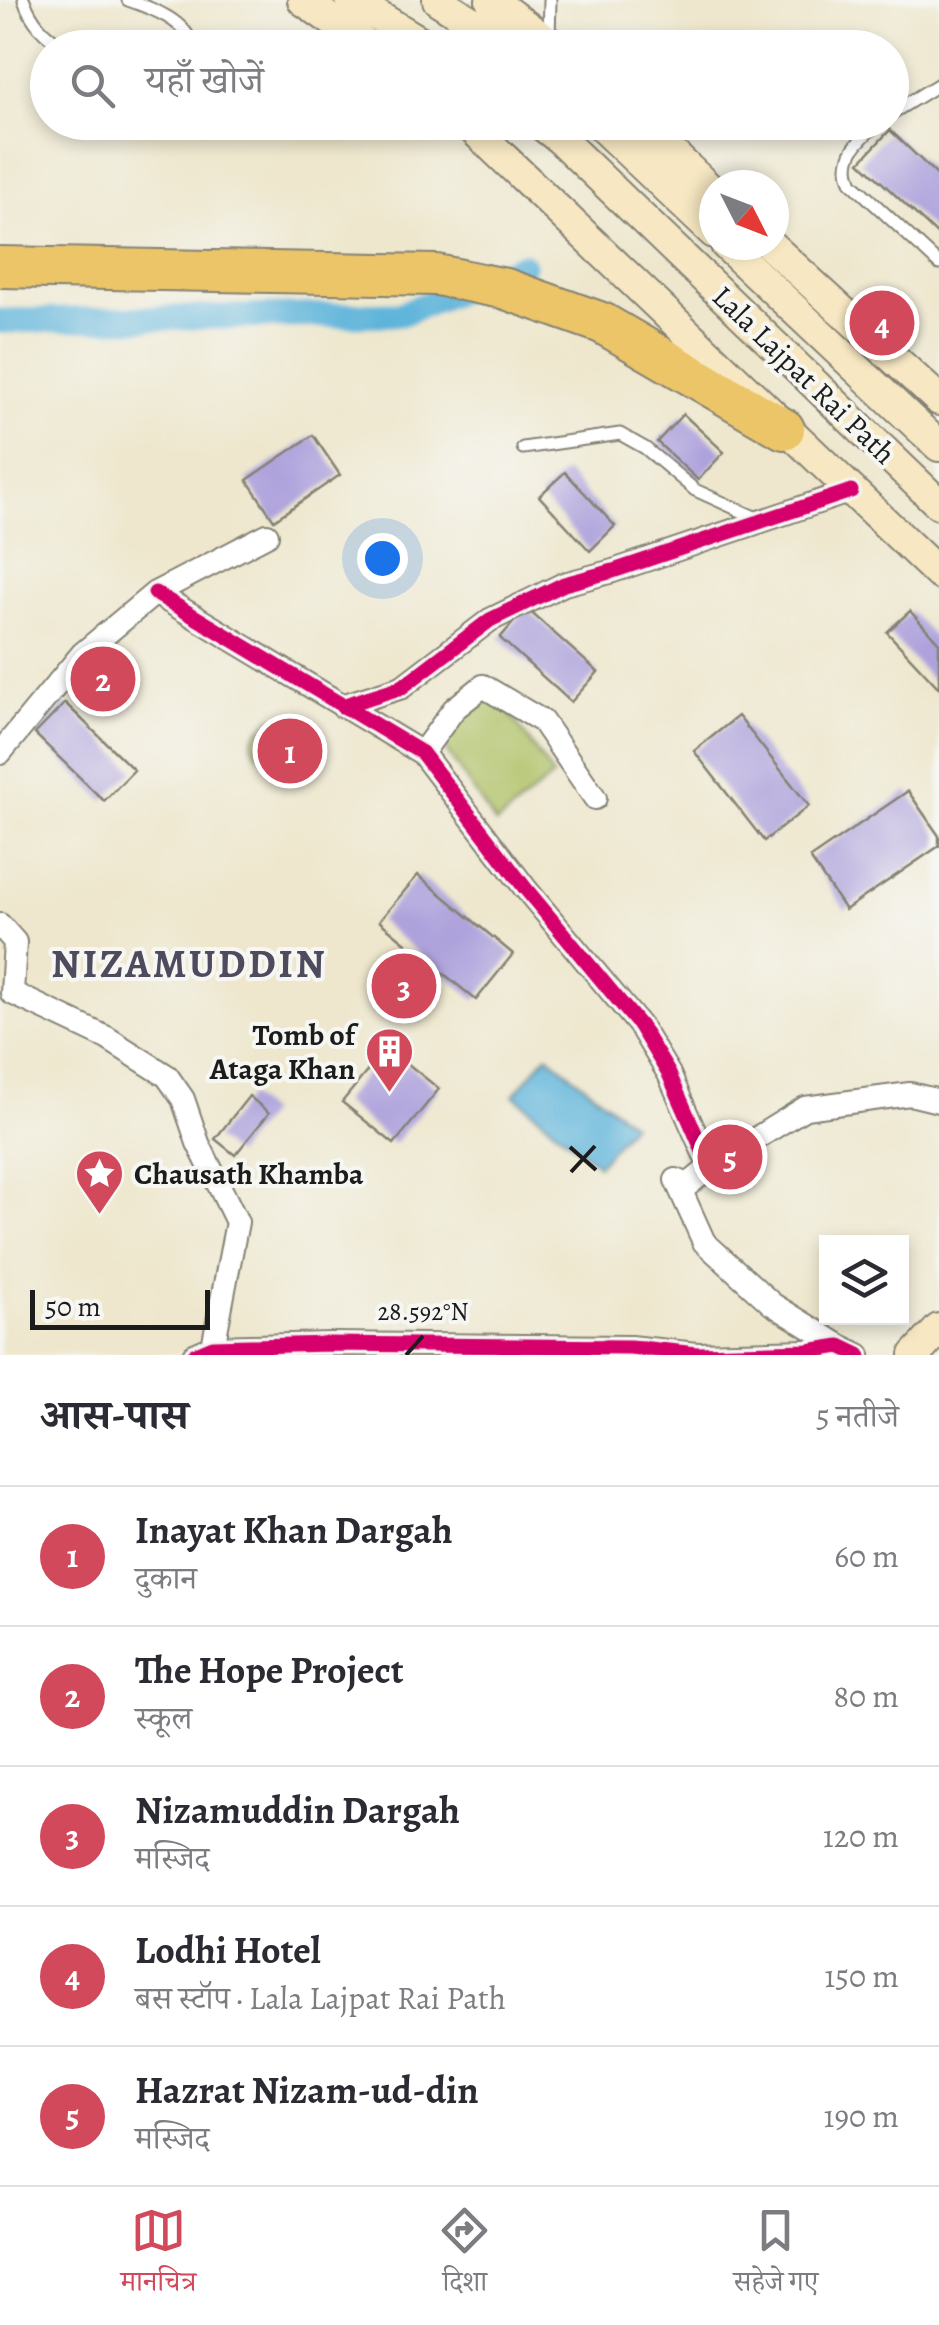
<!DOCTYPE html>
<html lang="hi">
<meta charset="utf-8">
<style>
:root{--surface:#fff;--page:#f2f2f3;--text:#2b2b33;--muted:#7c7c81;--line:#e1e1e2;--accent:#d1495b}
body{margin:0;font-family:Alegreya,"Noto Serif Devanagari",serif;background:var(--page);color:var(--text)}
.controls{position:absolute;right:30px;bottom:30px;display:grid;overflow:hidden;border-radius:0px;box-shadow:0 5px 15px #0003}
.controls button{width:90px;height:90px;display:grid;place-items:center;padding:0;border:0;border-bottom:2px solid var(--line);background:var(--surface);color:var(--text);font:50px sans-serif}
.compass{position:absolute;left:699px;top:170px;width:90px;height:90px;border-radius:50%;background:var(--surface);box-shadow:0 5px 15px #0003;rotate:132deg}
.scale{position:absolute;left:30px;bottom:25px;width:180px;box-sizing:border-box;padding-left:10px;border:5px solid #1c1c1c;border-top:0;font-size:28px;line-height:35px;white-space:nowrap;color:#1c1c1c;-webkit-text-stroke:8px #f6f6f2;paint-order:stroke}
.you{position:absolute;left:382px;top:558px;width:35px;height:35px;margin:-25px;border:8px solid #fff;border-radius:50%;background:#1a73e8;box-shadow:0 0 0 15px #1a73e833}
.badge{display:grid;place-items:center;width:65px;height:65px;border-radius:50%;background:var(--accent);color:#fff;font-size:32px;font-weight:700}
.pin{position:absolute;translate:-50% -50%;border:5px solid #fff;box-shadow:0 2px 10px #0006}
.list{margin:0;padding:0;list-style:none}
h2{display:flex;justify-content:space-between;align-items:center;height:130px;margin:0;padding:0 40px;font-size:42px}
h2 small{font-size:32px;font-weight:400;color:var(--muted)}
.list li{display:grid;grid-template-columns:65px 1fr auto;gap:30px;align-items:center;box-sizing:border-box;height:140px;padding:0 40px;border-top:2px solid var(--line)}
.list b{display:block;font-size:38px;white-space:nowrap}
.list p{margin:0;font-size:32px;white-space:nowrap;color:var(--muted)}
.list em{font-size:32px;font-style:normal;color:var(--muted)}
.icon{flex:none;width:55px;height:55px;fill:none;stroke:currentColor;stroke-width:2;stroke-linecap:round;stroke-linejoin:round}
.map{position:relative;flex:none;width:939px;height:1355px;overflow:hidden}
.search{position:absolute;background:var(--surface);box-shadow:0 5px 15px #0003;left:30px;right:30px;top:30px;height:110px;display:flex;align-items:center;gap:25px;box-sizing:border-box;padding:0 35px;border-radius:55px;color:var(--muted);font-size:38px}
.sheet{height:830px;background:var(--surface)}
nav{display:flex;justify-content:space-around;align-items:center;box-sizing:border-box;height:140px;border-top:2px solid var(--line);background:var(--surface);font-size:28px;color:var(--muted)}
nav a{display:grid;justify-items:center;gap:5px}
nav .on{color:var(--accent)}
.map>svg:first-child{display:block}
.green{fill:#aec063;stroke:#656e40;stroke-width:2.5}
.water{fill:#5db4da;stroke:#3c687b;stroke-width:2.5}
.lines{fill:none;stroke-linecap:round;stroke-linejoin:round}
.canal{stroke:#5db4da;stroke-width:25}
.building{fill:#aea2dc}
.lane-casing{stroke:#858274;stroke-width:15}
.street-casing{stroke:#858274;stroke-width:26}
.secondary-casing{stroke:#858274;stroke-width:34}
.highway-casing{stroke:#858274;stroke-width:44}
.lane{stroke:#fff;stroke-width:11}
.street{stroke:#fff;stroke-width:22}
.secondary{stroke:#f7e8c3;stroke-width:30}
.highway{stroke:#ecc569;stroke-width:40}
.cycleway-casing{stroke:#f6f6f2;stroke-width:21}
.cycleway{stroke:#d6006c;stroke-width:15}
.ticks{fill:none;stroke:#1c1c1c;stroke-width:4}
.labels{text-anchor:middle;stroke-width:8;stroke-linejoin:round;paint-order:stroke}
.street-label{font-size:30px;fill:#1c1c1c;stroke:#f6f6f2}
.poi-label{font-size:30px;font-weight:bold;fill:#1c1c1c;stroke:#f6f6f2;text-anchor:end}
.district-label{font-size:40px;font-weight:bold;letter-spacing:2.5px;fill:#4f4b5f;stroke:#f6f6f2}
.ticks-label{font-size:25px;text-anchor:middle;fill:#1c1c1c;stroke:#f6f6f2;stroke-width:8;stroke-linejoin:round;paint-order:stroke}
</style>
<div class="map">
<svg width="939" height="1355" viewBox="0 0 939 1355">
<rect width="100%" height="100%" fill="#f6f6f2"/>
<filter id="ink" filterUnits="userSpaceOnUse"><feTurbulence type="fractalNoise" baseFrequency=".01" numOctaves="2"/><feDisplacementMap in="SourceGraphic" scale="20" xChannelSelector="R" yChannelSelector="G"/><feConvolveMatrix kernelMatrix="1 2 1 2 8 2 1 2 1" color-interpolation-filters="sRGB"/></filter>
<filter id="wash" filterUnits="userSpaceOnUse"><feTurbulence type="fractalNoise" baseFrequency=".0048" numOctaves="4" result="noise"/><feDisplacementMap in="SourceGraphic" scale="40" xChannelSelector="R" yChannelSelector="G"/><feGaussianBlur stdDeviation="2.25" result="paint"/><feColorMatrix in="noise" values="0 0 0 0 0 0 0 0 0 0 0 0 0 0 0 0 0 1.4 0 .05"/><feComposite in="paint" operator="in"/></filter>
<g filter="url(#wash)">
<rect width="100%" height="100%" fill="#eee7cd"/>
<path class="green" d="M 493,689 L 553,776 L 496,824 L 435,734 Z
M 273,718 L 291,743 L 279,759 C 263,762 256,756 252,742 C 255,730 266,726 273,718 Z"/>
<path class="water" d="M 547,1055 L 632,1124 L 598,1165 L 514,1095 Z"/>
<g class="lines">
<path class="canal" d="M 0,321 L 401,314 L 523,265"/>
</g>
<g id="blocks">
<path class="building" d="M 890,130 L 939,177 L 939,236 L 860,162 Z
M 683,414 L 724,452 L 698,480 L 657,442 Z
M 313,435 L 340,475 L 274,520 L 247,480 Z
M 565,472 L 615,526 L 590,551 L 539,496 Z
M 526,608 L 598,672 L 571,702 L 500,638 Z
M 910,611 L 939,643 L 939,688 L 887,632 Z
M 65,703 L 134,770 L 104,801 L 35,734 Z
M 738,716 L 809,806 L 764,841 L 694,751 Z
M 908,791 L 939,836 L 939,846 L 845,910 L 810,858 Z
M 418,875 L 513,954 L 476,1000 L 379,921 Z
M 403,962 L 429,984 L 405,1011 L 379,989 Z
M 387,1047 L 439,1089 L 394,1144 L 342,1102 Z
M 249,1096 L 269,1113 L 235,1155 L 215,1139 Z"/>
</g>
</g>
<g filter="url(#ink)">
<use href="#blocks" fill-opacity="0" stroke="#858274" stroke-width="2.5"/>
<g class="lines">
<defs>
<path id="lane" d="M 24,0 C 32,23 45,35 65,48
M 128,0 C 151,8 188,21 193,48
M 549,38 L 550,0
M 892,113 L 939,84
M 879,122 C 860,139 839,157 852,183 L 939,264
M 523,448 L 620,434 L 645,448 L 695,490 L 759,519"/>
<path id="street" d="M 155,593 L 422,753 L 525,888 L 640,1026 L 669,1074 L 710,1167
M 342,706 L 402,687 L 490,620 L 564,584 L 613,571 L 851,491
M 0,753 L 82,654 L 155,593 L 267,535
M 422,753 L 454,709 L 483,686 L 542,721 L 595,798
M 0,925 L 15,942 L 12,993 L 107,1038 L 167,1076 L 183,1099 L 198,1143 L 237,1222 L 213,1347
M 676,1180 L 688,1185 L 710,1167 L 805,1108 L 910,1094 L 939,1101
M 676,1180 L 704,1242 L 772,1304 L 840,1346
M 194,1355 L 213,1347 L 330,1344 L 630,1347 L 697,1354 L 808,1351 L 840,1346 L 859,1355"/>
<path id="secondary" d="M 303,0 L 371,48
M 351,0 L 431,48
M 438,0 L 512,48
M 491,0 L 556,48
M 466,122 L 939,574
M 538,122 L 560,139 L 939,504
M 597,122 L 714,233
M 639,122 L 714,193
M 726,245 L 939,446
M 770,245 L 939,400
M 915,1355 L 939,1329"/>
<path id="highway" d="M 0,267 L 437,275 L 506,289 L 602,323 L 784,429"/>
</defs>
<use href="#lane" class="lane-casing"/>
<use href="#street" class="street-casing"/>
<use href="#secondary" class="secondary-casing"/>
<use href="#highway" class="highway-casing"/>
<use href="#lane" class="lane"/>
<use href="#street" class="street"/>
<use href="#secondary" class="secondary"/>
<use href="#highway" class="highway"/>
<defs>
<path id="cycleway" d="M 155,593 L 422,753 L 525,888 L 640,1026 L 669,1074 L 710,1167
M 342,706 L 402,687 L 490,620 L 564,584 L 613,571 L 851,491
M 194,1355 L 213,1347 L 330,1344 L 630,1347 L 697,1354 L 808,1351 L 840,1346 L 859,1355"/>
</defs>
<use href="#cycleway" class="cycleway-casing"/>
<use href="#cycleway" class="cycleway"/>
</g>
</g>
<path class="ticks" d="M 570,1147 L 596,1170M 571,1172 L 595,1146M 406,1355 L 423,1336"/>
<defs>
<symbol id="building-pin" viewBox="-11 -11 22 30"><path d="M0 17L-7.5 6A9.5 9.5 0 1 1 7.5 6Z" fill="#d1495b" stroke="#f6f6f2"/><path d="M-4-6H4V6H1V3H-1V6H-4ZM-2.5-4.3h1.7v1.8h-1.7ZM.8-4.3h1.7v1.8H.8ZM-2.5-1h1.7V.8h-1.7ZM.8-1h1.7V.8H.8Z" fill="#fff"/></symbol>
<symbol id="sight-pin" viewBox="-11 -11 22 30"><path d="M0 17L-7.5 6A9.5 9.5 0 1 1 7.5 6Z" fill="#d1495b" stroke="#f6f6f2"/><path d="M0-6L1.8-2.2L6-1.7L2.9 1.2L3.7 5.4L0 3.3L-3.7 5.4L-2.9 1.2L-6-1.7L-1.8-2.2Z" fill="#fff"/></symbol>
</defs>
<g fill-rule="evenodd">
<use href="#building-pin" x="362" y="1024" width="55" height="75"/>
<use href="#sight-pin" x="72" y="1146" width="55" height="75"/>
</g>
<g class="labels">
<g class="street-label">
<text transform="translate(804 375) rotate(44)" y="10">Lala Lajpat Rai Path</text>
</g>
<g class="poi-label">
<text x="355" y="1045">Tomb of<tspan x="355" dy="34">Ataga Khan</tspan></text>
<text x="134" y="1184" text-anchor="start">Chausath Khamba</text>
</g>
<g class="district-label">
<text x="189" y="977">NIZAMUDDIN</text>
</g>
</g>
<g class="ticks-label">
<text x="423" y="1320">28.592°N</text>
</g>
</svg>
<div class="controls">
<button><svg class="icon" aria-label="layers" viewBox="0 0 24 24"><path d="M12 4l9 5-9 5-9-5zM3 14l9 5 9-5"/></svg></button>
</div>
<svg class="compass" viewBox="-18 -18 36 36"><path d="M0-13l5 13h-10z" fill="#e53935"/><path d="M0 13l5-13h-10z" fill="#7c7c81"/></svg>
<div class="scale">50 m</div>
<div class="you"></div>
<div class="pin badge" style="left:290px;top:751px">1</div>
<div class="pin badge" style="left:103px;top:679px">2</div>
<div class="pin badge" style="left:404px;top:986px">3</div>
<div class="pin badge" style="left:882px;top:323px">4</div>
<div class="pin badge" style="left:730px;top:1157px">5</div>
<div class="search"><svg class="icon" aria-label="search" viewBox="0 0 24 24"><circle cx="10" cy="10" r="6"/><path d="M15 15l6 6"/></svg>यहाँ खोजें</div>
</div>
<section class="sheet">
<h2>आस-पास<small>5 नतीजे</small></h2>
<ul class="list">
<li><span class="badge">1</span><div><b>Inayat Khan Dargah</b><p>दुकान</p></div><em>60 m</em></li>
<li><span class="badge">2</span><div><b>The Hope Project</b><p>स्कूल</p></div><em>80 m</em></li>
<li><span class="badge">3</span><div><b>Nizamuddin Dargah</b><p>मस्जिद</p></div><em>120 m</em></li>
<li><span class="badge">4</span><div><b>Lodhi Hotel</b><p>बस स्टॉप · Lala Lajpat Rai Path</p></div><em>150 m</em></li>
<li><span class="badge">5</span><div><b>Hazrat Nizam-ud-din</b><p>मस्जिद</p></div><em>190 m</em></li>
</ul>
</section>
<nav>
<a class="on"><svg class="icon" aria-label="map" viewBox="0 0 24 24"><path d="M3 6l6-2 6 2 6-2v14l-6 2-6-2-6 2zM9 4v14M15 6v14"/></svg>मानचित्र</a>
<a><svg class="icon" aria-label="directions" viewBox="0 0 24 24"><path d="M12 3l9 9-9 9-9-9zM9 14v-3h6M13 9l2 2-2 2"/></svg>दिशा</a>
<a><svg class="icon" aria-label="saved" viewBox="0 0 24 24"><path d="M7 4h10v16l-5-4-5 4z"/></svg>सहेजे गए</a>
</nav>
